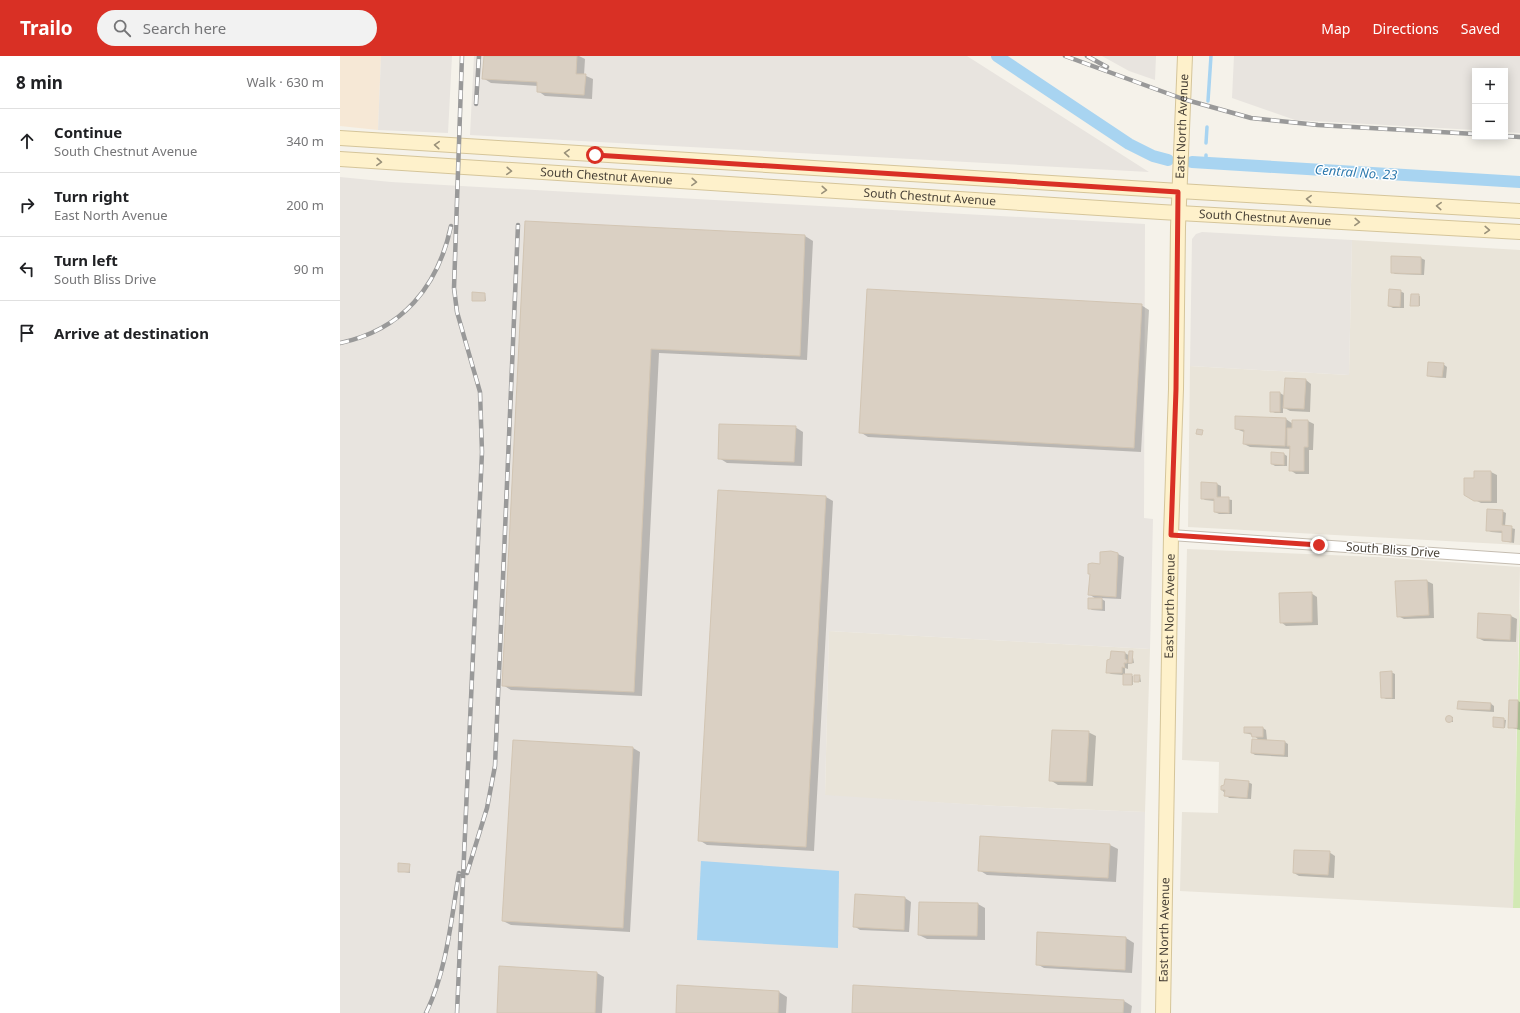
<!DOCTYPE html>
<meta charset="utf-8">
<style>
:root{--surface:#fff;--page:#f2f2f2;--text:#202124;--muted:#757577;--line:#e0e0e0;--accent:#d93025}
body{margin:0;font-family:"Noto Sans",sans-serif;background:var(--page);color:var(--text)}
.controls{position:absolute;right:12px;top:12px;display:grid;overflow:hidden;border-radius:0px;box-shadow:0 2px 10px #0003}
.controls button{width:36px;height:36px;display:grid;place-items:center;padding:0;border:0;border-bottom:1px solid var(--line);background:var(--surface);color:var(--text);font:20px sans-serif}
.stop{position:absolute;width:12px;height:12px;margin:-9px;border:3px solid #d93025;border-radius:50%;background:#fff}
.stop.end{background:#d93025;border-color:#fff;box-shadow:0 1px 4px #0008}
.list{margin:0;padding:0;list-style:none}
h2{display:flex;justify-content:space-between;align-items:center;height:52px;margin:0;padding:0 16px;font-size:17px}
h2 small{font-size:13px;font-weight:400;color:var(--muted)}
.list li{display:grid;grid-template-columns:26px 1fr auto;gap:12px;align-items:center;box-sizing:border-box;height:64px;padding:0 16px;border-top:1px solid var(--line)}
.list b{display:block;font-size:15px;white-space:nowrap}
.list p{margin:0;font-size:13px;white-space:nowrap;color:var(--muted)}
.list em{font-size:13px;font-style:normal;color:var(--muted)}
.icon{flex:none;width:22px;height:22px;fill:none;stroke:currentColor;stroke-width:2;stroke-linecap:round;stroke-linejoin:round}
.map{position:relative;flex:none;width:1180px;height:957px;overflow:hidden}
header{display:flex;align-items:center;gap:24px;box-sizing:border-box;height:56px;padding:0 20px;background:var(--accent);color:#fff}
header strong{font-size:19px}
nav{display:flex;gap:22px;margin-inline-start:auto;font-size:14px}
.search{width:280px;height:36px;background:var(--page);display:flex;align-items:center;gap:10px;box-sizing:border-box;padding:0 14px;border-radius:22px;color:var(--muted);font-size:15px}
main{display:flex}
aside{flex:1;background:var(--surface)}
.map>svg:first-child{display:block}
.residential{fill:#e9e4d9}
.commercial{fill:#f6e8d6}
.industrial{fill:#e8e4df}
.green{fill:#d2e9b4}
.water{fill:#a8d4f1}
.shadow{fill:#0003}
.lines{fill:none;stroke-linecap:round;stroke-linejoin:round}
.stream{stroke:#a8d4f1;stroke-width:3.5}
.canal{stroke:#a8d4f1;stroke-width:12}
.building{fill:#dad0c3;stroke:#d2c5b3}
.street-casing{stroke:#c4bcb0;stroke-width:12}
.secondary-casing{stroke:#d5c59a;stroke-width:16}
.street{stroke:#fff;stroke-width:10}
.secondary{stroke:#fef1cb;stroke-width:14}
.rail-casing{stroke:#999;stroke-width:4.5}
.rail{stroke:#fff;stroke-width:3;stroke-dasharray:9;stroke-linecap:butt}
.oneway{stroke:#9a917a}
.route{stroke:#d93025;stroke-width:5}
.labels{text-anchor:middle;stroke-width:3;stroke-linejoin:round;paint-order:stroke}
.street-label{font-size:12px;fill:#494238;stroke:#fff}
.water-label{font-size:13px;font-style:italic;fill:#2e7aae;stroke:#fff}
</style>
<header>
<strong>Trailo</strong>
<div class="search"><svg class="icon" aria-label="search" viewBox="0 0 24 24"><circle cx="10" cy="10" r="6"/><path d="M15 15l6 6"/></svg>Search here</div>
<nav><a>Map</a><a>Directions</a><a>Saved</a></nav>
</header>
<main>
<aside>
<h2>8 min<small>Walk · 630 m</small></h2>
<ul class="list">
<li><svg class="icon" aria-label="ahead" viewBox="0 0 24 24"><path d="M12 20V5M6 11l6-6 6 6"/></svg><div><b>Continue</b><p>South Chestnut Avenue</p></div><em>340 m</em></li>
<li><svg class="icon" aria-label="right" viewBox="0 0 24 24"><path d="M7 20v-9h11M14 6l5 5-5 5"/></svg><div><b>Turn right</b><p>East North Avenue</p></div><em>200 m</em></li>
<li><svg class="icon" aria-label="left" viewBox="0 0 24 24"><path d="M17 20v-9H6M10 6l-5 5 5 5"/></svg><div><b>Turn left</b><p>South Bliss Drive</p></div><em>90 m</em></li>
<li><svg class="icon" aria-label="arrive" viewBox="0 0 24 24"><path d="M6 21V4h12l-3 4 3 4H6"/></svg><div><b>Arrive at destination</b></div></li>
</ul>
</aside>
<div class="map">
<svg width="1180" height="957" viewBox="0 0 1180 957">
<rect width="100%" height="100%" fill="#f5f2ea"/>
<path class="residential" d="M 1012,184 L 1180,194 L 1180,489 L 848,471 L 850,310 L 1009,319 Z
M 847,493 L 1038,501 L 1180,511 L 1173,852 L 840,835 L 842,756 L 878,757 L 879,706 L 842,704 Z
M 489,575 L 810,593 L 805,756 L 657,750 L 485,740 Z"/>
<path class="commercial" d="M 0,0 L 41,0 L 38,74 L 0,70 Z"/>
<path class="industrial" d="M 41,0 L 112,0 L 108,77 L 38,74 Z
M 134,0 L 627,0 L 809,116 L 130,79 Z
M 762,0 L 816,0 L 815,24 L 789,15 Z
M 894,0 L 1180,0 L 1180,77 L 1165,76 L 1165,15 L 1135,15 L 1135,74 L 955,64 L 892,42 Z
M 0,121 L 51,126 L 805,168 L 804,462 L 813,463 L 810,593 L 489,575 L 485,739 L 657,750 L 805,756 L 801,957 L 0,957 Z
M 862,176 L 1012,184 L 1009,319 L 850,310 L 852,183 L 856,178 Z"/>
<path class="green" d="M 1180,547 L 1180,852 L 1173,852 Z"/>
<path class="water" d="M 361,805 L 499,815 L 498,892 L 357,884 Z"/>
<path class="shadow" d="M 145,0 L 239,0 L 245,3 L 244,19 L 253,23 L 252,43 L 205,40 L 198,35 L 198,30 L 151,27 L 143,22 Z
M 185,167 L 465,180 L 473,185 L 467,304 L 319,297 L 302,640 L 171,634 L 163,629 Z
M 1052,201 L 1081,202 L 1085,204 L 1084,219 L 1055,218 L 1052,216 Z
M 1060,235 L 1064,237 L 1064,252 L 1053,252 L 1049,250 Z
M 145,238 L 146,245 L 133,244 Z
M 1072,239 L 1080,240 L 1080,250 L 1071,249 Z
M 801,249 L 809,254 L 801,396 L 528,381 L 520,376 Z
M 1103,308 L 1107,311 L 1106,322 L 1091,321 L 1088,319 Z
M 966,324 L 971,328 L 970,356 L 950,355 L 943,351 L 943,357 L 935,357 L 931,355 L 940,337 L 945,340 Z
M 946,363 L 953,368 L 968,365 L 974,368 L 973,394 L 969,394 L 969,418 L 956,418 L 950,414 L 951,393 L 910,391 L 904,388 L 904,376 L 896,373 Z
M 455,371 L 463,376 L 462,410 L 387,407 L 379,402 Z
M 944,398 L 947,400 L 947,410 L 935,410 L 932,408 Z
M 1135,416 L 1151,416 L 1157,419 L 1157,447 L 1141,447 L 1131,442 Z
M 862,428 L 877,428 L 881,430 L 881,442 L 892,444 L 892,458 L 879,458 L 875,456 L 875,445 L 865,444 L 862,442 Z
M 486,441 L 493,445 L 474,795 L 367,789 L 359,784 Z
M 1162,455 L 1166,457 L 1165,470 L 1175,473 L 1174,487 L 1163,485 L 1163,477 L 1151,476 L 1147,474 Z
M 778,498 L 784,501 L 781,543 L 760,542 L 765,545 L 765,555 L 752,554 L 749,552 L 756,543 L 749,538 L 751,518 L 749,517 Z
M 1087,525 L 1093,528 L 1094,562 L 1064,563 L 1058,560 Z
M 971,537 L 977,541 L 978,569 L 946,570 L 941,566 Z
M 1139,558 L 1171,560 L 1177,563 L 1176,586 L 1144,585 L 1138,582 Z
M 792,596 L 794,607 L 788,608 L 788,613 L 785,612 L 785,619 L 793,620 L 793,629 L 786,629 L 784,619 L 771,618 L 767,616 L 785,597 L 790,600 Z
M 1051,616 L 1055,618 L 1055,643 L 1046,643 L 1042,641 Z
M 800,620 L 801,626 L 795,625 Z
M 1178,645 L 1180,646 L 1180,674 L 1169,671 Z
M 1150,647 L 1154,650 L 1154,656 L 1122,654 L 1118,652 Z
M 1107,660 L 1113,661 L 1113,666 L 1108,666 Z
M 1154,662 L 1166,664 L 1165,672 L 1154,671 Z
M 923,672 L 926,674 L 927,684 L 945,686 L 948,688 L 948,701 L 915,699 L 912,697 L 919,684 L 913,679 L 905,677 Z
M 748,676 L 756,680 L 753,730 L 718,729 L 710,724 Z
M 293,692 L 300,696 L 290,876 L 171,869 L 163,865 Z
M 908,726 L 912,728 L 911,743 L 889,742 L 882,734 Z
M 770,789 L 778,793 L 776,826 L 647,819 L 639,814 Z
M 989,796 L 995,800 L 994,822 L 959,820 L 954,817 Z
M 69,809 L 70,817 L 59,815 Z
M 516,840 L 565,842 L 571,846 L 569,876 L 520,874 L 514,870 Z
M 638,848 L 645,852 L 645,884 L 587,883 L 579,879 Z
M 698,877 L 786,882 L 794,887 L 792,917 L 704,912 L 697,908 Z
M 257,917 L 264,921 L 262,957 L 158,957 Z
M 439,936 L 447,941 L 446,957 L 337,957 Z
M 784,945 L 792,950 L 791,957 L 513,957 Z"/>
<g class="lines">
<path class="stream" d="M 868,45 L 871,0
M 866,87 L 867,71
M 866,99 L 866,107"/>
<path class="canal" d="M 657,0 L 789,88 L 813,100 L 828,104
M 852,106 L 1180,126"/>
</g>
<path class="building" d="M 144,0 L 237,0 L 236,18 L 246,18 L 244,39 L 197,36 L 197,26 L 142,23 Z
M 185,165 L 465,179 L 460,300 L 311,293 L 294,636 L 162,630 Z
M 1051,200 L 1081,201 L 1081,218 L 1051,217 Z
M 527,233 L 802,248 L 794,392 L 519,377 Z
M 1049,233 L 1061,234 L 1060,251 L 1048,250 Z
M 132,236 L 145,237 L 145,245 L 132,245 Z
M 1071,238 L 1079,238 L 1079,250 L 1070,250 Z
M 1088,306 L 1104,307 L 1102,321 L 1087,320 Z
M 945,322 L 966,323 L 964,353 L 943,352 Z
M 930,336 L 940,336 L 940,356 L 930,356 Z
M 895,360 L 946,362 L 945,390 L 903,388 L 904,374 L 895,373 Z
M 952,364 L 968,364 L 968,391 L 964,391 L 964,415 L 949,415 L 950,390 L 947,390 L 947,372 L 952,372 Z
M 379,368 L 456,370 L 454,406 L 378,403 Z
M 857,373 L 863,374 L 862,379 L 856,378 Z
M 931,396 L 944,397 L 944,409 L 931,408 Z
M 1134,415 L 1151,415 L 1151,445 L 1134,445 L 1124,439 L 1124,422 L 1134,422 Z
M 861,426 L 877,427 L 877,441 L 889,441 L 889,457 L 874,456 L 874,443 L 861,443 Z
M 378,434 L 486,440 L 466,791 L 358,785 Z
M 1147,453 L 1163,454 L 1162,469 L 1172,470 L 1171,486 L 1162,485 L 1162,475 L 1146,475 Z
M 771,495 L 778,497 L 776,541 L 748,539 L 750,518 L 748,518 L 748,508 L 752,507 L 760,508 L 760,496 Z
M 1087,524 L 1089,559 L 1057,561 L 1055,525 Z
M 972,536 L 972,566 L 940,567 L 939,537 Z
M 748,542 L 762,542 L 762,553 L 748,553 Z
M 1138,557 L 1171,559 L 1170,584 L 1137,582 Z
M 771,595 L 785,596 L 785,603 L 787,604 L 787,607 L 784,607 L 785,612 L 782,611 L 782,617 L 766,617 L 767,604 L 770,603 Z
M 789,595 L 793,595 L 792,607 L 788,607 Z
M 1052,615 L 1052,642 L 1041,642 L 1040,616 Z
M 783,618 L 792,618 L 792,629 L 783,629 Z
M 794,619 L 800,619 L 799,626 L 794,626 Z
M 1169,644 L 1178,644 L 1177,672 L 1168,672 Z
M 1118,645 L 1151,647 L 1150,654 L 1117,653 Z
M1105.5 663a3.5 3.5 0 1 1 7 0a3.5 3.5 0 1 1-7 0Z
M 1153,661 L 1164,662 L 1164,672 L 1153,671 Z
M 904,671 L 923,671 L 923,681 L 912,681 L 911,677 L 904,677 Z
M 712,674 L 749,675 L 746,726 L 709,725 Z
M 912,683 L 945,685 L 944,699 L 911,697 Z
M 173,684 L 293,691 L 283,872 L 162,865 Z
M 885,723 L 909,725 L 907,742 L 884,740 L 885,734 L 881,734 L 881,730 L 884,729 Z
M 640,780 L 770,788 L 768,822 L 638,815 Z
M 954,794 L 990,795 L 988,819 L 953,817 Z
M 58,807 L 70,808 L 69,816 L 58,816 Z
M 515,838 L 565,841 L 564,874 L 513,871 Z
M 579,846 L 638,847 L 637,880 L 578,879 Z
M 697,876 L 786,881 L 785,914 L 696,909 Z
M 159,910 L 257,916 L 255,957 L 157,957 Z
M 337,929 L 439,935 L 438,957 L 336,957 Z
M 513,929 L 784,944 L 783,957 L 512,957 Z"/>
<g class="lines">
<defs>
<path id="street" d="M 831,479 L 1180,503"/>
<g id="secondary">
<path d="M 0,82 L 839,135 L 1180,155"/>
<path id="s1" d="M 0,103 L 821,156 L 1180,176"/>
<path id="s2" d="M 823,957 L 831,479 L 836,333 L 838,171 L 845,0"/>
</g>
</defs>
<use href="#street" class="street-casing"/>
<use href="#secondary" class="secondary-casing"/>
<use href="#street" class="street"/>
<use href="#secondary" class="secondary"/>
<defs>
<path id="rail" d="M 725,0 L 843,43 L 911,62 L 978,69 L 1135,78
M 747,0 L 767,11
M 136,48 L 139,0
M 1165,80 L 1180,81
M 0,287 C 62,274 98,231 111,170
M 127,817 L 147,752 L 155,710 L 178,169
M 86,957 C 107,914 111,864 119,817
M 117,957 L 142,396 L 140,336 L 117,256 L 114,232 L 122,0"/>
</defs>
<use href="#rail" class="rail-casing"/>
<use href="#rail" class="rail"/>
</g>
<defs><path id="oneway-chevron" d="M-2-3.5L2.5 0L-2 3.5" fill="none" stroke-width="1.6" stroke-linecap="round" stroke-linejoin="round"/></defs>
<g class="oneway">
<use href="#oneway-chevron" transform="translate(97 89) rotate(-176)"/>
<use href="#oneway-chevron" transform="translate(227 97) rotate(-176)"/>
<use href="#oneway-chevron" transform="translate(39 106) rotate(4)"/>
<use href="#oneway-chevron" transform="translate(169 115) rotate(4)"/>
<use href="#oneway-chevron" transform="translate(354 126) rotate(4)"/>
<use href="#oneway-chevron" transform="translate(484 134) rotate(4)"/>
<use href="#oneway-chevron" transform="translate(969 143) rotate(-177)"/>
<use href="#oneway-chevron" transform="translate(1099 150) rotate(-177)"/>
<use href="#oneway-chevron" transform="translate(1017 166) rotate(3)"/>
<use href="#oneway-chevron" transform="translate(1147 174) rotate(3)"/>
</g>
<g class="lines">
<path class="route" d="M 255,99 L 838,136 L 836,333 L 831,479 L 979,489"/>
</g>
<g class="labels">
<g class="street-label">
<text dy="4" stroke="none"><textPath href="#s2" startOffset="887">East North Avenue</textPath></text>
<text dy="4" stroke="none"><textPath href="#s1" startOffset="267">South Chestnut Avenue</textPath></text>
<text dy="4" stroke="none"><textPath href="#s1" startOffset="591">South Chestnut Avenue</textPath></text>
<text dy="4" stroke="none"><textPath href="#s1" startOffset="927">South Chestnut Avenue</textPath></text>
<text transform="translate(1053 494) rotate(4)" y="4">South Bliss Drive</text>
<text dy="4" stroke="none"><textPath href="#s2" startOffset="407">East North Avenue</textPath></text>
<text dy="4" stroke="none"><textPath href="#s2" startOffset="83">East North Avenue</textPath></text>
</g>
<g class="water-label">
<text transform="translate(1016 116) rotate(4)" y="5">Central No. 23</text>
</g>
</g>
</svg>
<div class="controls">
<button>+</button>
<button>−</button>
</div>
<div class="stop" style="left:255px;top:99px"></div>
<div class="stop end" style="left:979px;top:489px"></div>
</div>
</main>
